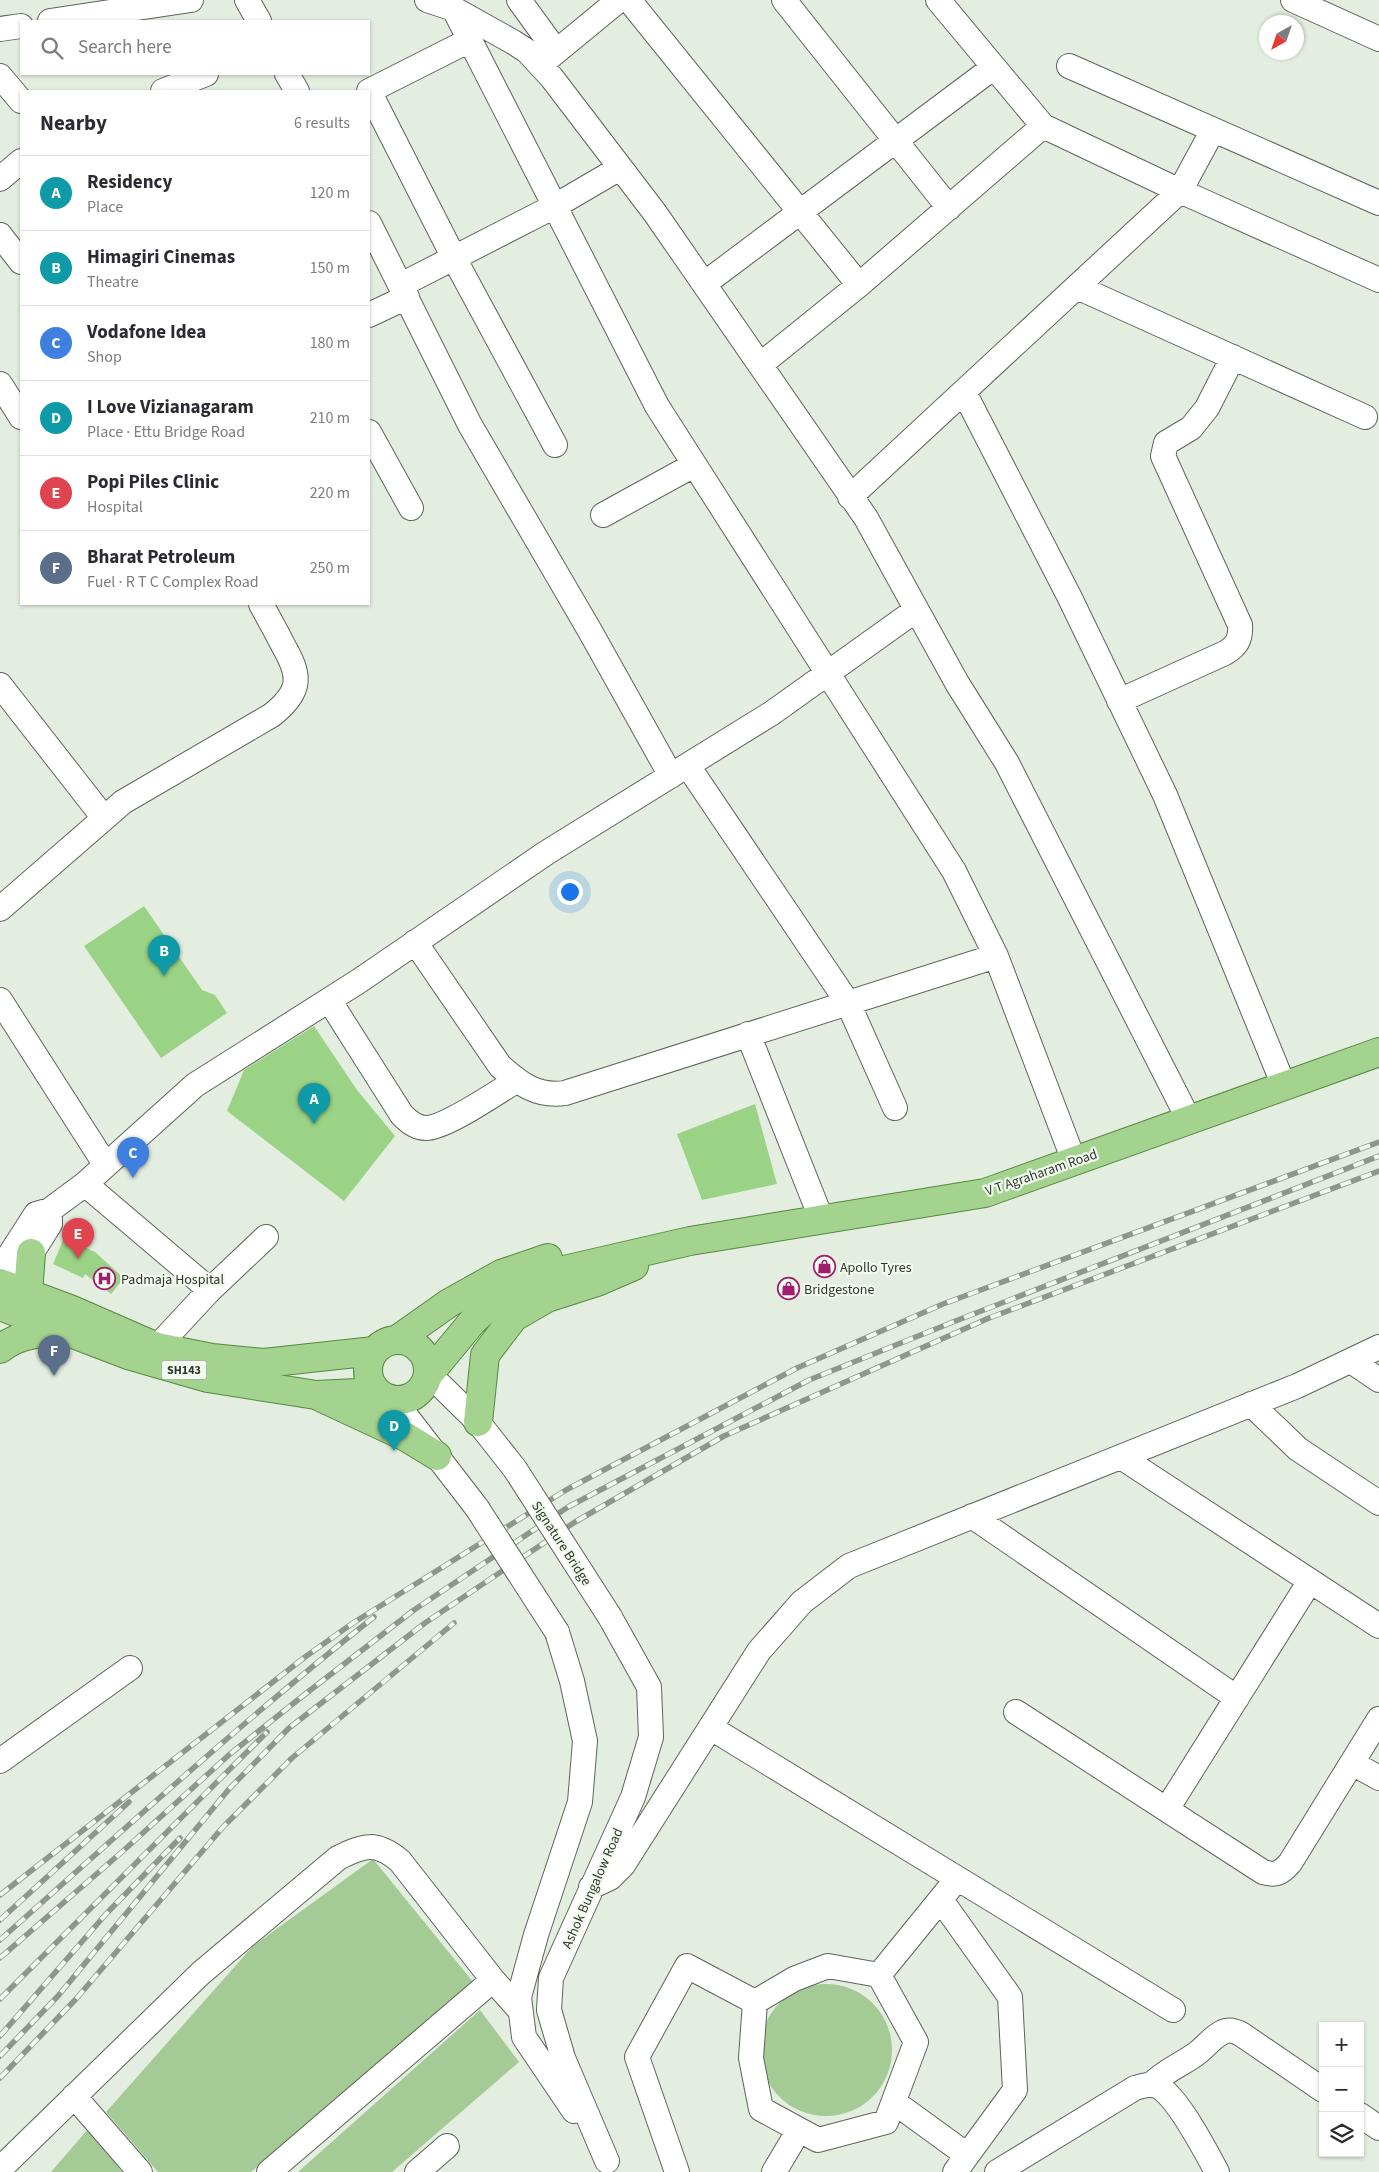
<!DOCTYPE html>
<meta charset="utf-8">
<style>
:root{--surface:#fff;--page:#f7f7f7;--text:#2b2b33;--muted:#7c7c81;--line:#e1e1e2;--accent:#db2777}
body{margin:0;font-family:"Source Sans 3",sans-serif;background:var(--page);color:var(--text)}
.controls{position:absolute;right:15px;bottom:15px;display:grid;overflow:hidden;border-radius:0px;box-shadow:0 1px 4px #0004}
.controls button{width:45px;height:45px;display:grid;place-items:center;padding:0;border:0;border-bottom:1px solid var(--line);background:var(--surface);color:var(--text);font:25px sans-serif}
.compass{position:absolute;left:1259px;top:15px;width:45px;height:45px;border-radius:50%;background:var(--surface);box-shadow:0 1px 4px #0004;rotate:220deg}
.you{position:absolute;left:569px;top:891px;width:18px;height:18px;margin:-12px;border:4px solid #fff;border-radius:50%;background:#1a73e8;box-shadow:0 0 0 8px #1a73e833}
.badge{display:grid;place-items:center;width:32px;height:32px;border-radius:50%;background:var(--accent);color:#fff;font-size:16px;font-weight:700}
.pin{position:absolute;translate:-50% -41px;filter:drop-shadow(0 1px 2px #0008)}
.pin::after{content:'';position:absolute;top:26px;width:18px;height:15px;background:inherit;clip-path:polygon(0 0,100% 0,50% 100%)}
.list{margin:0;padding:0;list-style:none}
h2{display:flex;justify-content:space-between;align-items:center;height:65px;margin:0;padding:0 20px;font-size:21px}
h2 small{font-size:16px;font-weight:400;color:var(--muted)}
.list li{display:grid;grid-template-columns:32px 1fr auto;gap:15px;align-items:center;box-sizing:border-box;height:75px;padding:0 20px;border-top:1px solid var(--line)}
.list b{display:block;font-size:19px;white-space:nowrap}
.list p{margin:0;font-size:16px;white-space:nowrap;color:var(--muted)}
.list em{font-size:16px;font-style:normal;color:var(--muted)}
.icon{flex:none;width:28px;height:28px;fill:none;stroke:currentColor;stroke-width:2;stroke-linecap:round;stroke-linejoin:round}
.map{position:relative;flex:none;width:1379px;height:2172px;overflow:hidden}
.search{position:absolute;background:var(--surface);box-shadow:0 1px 4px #0004;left:20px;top:20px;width:350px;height:55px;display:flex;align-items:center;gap:12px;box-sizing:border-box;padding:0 18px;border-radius:0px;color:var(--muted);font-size:19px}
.panel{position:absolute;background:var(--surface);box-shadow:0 1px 4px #0004;left:20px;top:90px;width:350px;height:515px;border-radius:0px}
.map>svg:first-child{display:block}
.green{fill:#a4ca96}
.building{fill:#9bd386}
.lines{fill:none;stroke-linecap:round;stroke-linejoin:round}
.minor-casing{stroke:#5c6559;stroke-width:26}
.major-casing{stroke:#54893d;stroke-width:30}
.minor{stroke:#fff;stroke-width:24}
.major{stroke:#a4d38f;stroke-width:28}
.rail-casing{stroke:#8f978c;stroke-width:5.5}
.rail{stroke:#f1fbed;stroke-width:4;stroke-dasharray:11;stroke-linecap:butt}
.minor-bridge-casing{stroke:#5c6559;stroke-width:26;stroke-linecap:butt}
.minor-bridge{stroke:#fff;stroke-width:24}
.labels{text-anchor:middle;stroke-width:4.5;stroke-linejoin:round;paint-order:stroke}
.shield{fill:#f1fbed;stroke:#6b7169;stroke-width:1}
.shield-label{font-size:12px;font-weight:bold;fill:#323630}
.street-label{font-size:14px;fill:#323630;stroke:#f1fbed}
.poi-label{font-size:14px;fill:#323630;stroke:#f1fbed;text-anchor:start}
</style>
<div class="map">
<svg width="1379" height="2172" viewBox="0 0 1379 2172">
<rect width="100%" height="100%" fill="#e4eee0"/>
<path class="green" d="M 373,1859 L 473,1982 L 320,2117 L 251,2172 L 158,2172 L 106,2112 L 253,1946 Z
M760 2050a66 66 0 1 1 132 0a66 66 0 1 1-132 0Z
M 480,2010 L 519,2062 L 392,2172 L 298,2172 Z
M 89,2128 L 122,2172 L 51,2172 Z"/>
<path class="building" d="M 144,906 L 202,990 L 215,995 L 227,1013 L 161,1058 L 84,946 Z
M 314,1026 L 357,1090 L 395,1136 L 344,1201 L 227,1111 L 244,1070 Z
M 755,1104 L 777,1184 L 702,1200 L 677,1134 Z
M 64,1238 L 95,1252 L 124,1278 L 111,1294 L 85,1274 L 83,1278 L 53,1264 Z"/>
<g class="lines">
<defs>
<path id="minor" d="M 247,0 L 259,21
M 427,0 L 454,9 L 513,42 L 527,51 L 552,78 L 655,213 L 866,518 L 957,683 L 1007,763 L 1189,1120
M 519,0 L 556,51
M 629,0 L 859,285
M 784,0 L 949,208
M 938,0 L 1043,126
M 1293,0 L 1379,39
M 454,9 L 657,406 L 954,871 L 996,956 L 1074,1161
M 50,21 L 191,0
M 0,29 L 21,26
M 540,65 L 619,0
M 1069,66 L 1379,203
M 287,74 L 297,91
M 0,76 L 21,101
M 163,91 L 206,74
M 369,91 L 454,258 L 555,445
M 369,91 L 470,40
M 0,179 L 21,161
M 369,223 L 470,425 L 590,631 L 671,776
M 0,235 L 21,262
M 704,284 L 994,67
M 401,285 L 555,206 L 620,168
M 1077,287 L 1365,417
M 369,315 L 407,297
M 760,365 L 859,285 L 1043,126 L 1180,191 L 1213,130
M 0,384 L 21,417
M 964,392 L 1070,598 L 1165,795 L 1284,1086
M 369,432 L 411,508
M 850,497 L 1180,191 L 1379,280
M 603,515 L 694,465
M 0,685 L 104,818
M 1119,701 L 1225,653 C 1237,646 1241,639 1240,625 L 1163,456 L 1166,443 L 1191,428 L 1207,408 L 1233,357
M 688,766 L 848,1003 L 895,1108
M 0,909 L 123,802 L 272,715 C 302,691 301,676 283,645 C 276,631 268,617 261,604
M 415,942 L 500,1066 C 520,1084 537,1097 565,1093 L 996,956
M 0,1000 L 105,1164
M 329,1000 L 402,1115 C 409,1122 416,1128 426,1128 C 446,1128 497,1092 516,1081
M 748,1034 L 821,1218
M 85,1184 L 210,1290
M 22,1268 L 50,1224 L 50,1210
M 0,1270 L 36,1214 L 50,1210 L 85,1184 L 195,1085 L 359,981 L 546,853 L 772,713 L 916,610
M 157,1347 L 210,1290 L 266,1237
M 1351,1361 L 1379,1380
M 429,1374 L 478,1422 L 515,1469
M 393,1399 L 477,1508
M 1251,1404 L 1298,1449 L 1379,1503
M 1121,1457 L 1379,1626
M 972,1516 L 1237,1698
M 557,1632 L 572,1681 L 585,1741 L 580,1802 L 536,1935 L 519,1997 L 524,2037 L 574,2111
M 1016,1712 L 1263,1872 C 1276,1876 1281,1873 1290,1863 L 1379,1719
M 711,1728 L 1173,2010
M 0,1761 L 130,1668
M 1352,1763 L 1379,1778
M 1167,1809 L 1310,1581
M 591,1887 L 610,1878 L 623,1865 L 759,1651 L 802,1602 L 849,1566 L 1297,1386 L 1379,1347
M 941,1900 L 1010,1997 L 1015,2090 L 955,2172
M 879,1975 L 828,1966 L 794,1979 L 755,2002 L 751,2058 L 761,2109 L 818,2140 L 886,2122 L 916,2042 L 879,1975 L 957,1879
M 1151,2085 C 1164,2071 1181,2065 1196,2054 C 1205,2048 1212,2037 1223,2032 C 1229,2029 1235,2031 1241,2034 L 1323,2090
M 74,2096 L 140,2172
M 894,2102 L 967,2155
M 1360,2115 L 1379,2128
M 607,2161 L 563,2058 L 549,2010 L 551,1978 L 633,1797 L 651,1737 L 649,1687 L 610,1617
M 0,2169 L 201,1973 L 338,1858 C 364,1845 376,1841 400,1861 L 493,1980 L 518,2008
M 269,2172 L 493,1980
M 417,2172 L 447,2146
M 677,2172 L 637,2057 L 687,1966 L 755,2002
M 774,2172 L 799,2130
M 997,2172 L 1135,2088 C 1143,2086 1149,2083 1157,2086 C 1177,2095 1206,2152 1217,2172"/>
<path id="major" d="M 0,1283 L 70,1309 L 157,1347 L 212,1358 L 264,1363 L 374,1351
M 28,1294 L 31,1253
M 0,1306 L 128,1355 L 208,1378 L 316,1395 L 377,1392
M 398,1339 L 449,1303 L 501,1274 L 548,1258
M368 1370a30 30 0 1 1 60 0a30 30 0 1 1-60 0Z
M 0,1349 C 19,1334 40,1332 63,1334
M 429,1374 L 472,1322 L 497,1299 L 551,1273 L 690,1241 L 985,1193 L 1379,1052
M 320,1397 L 406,1437 L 437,1456
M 478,1422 L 485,1355 L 514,1317 L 547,1298 L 597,1282 L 634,1266"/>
</defs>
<use href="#minor" class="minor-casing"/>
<use href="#major" class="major-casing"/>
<use href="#minor" class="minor"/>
<use href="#major" class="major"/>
<defs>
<path id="rail" d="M 0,1895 L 305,1657 L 353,1623 L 566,1490 L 797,1368 L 943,1304 L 1379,1142
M 0,1920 L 129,1802
M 0,1940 C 123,1830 245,1719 374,1617
M 0,1958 L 123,1851 L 230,1754 L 304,1695 L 414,1610 L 568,1507 L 809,1380 L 953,1322 L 1379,1156
M 0,1999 L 267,1732
M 0,2036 L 106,1914 L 180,1838
M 0,2056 L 58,1996 L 229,1789 L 289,1728 L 425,1623 L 575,1522 L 724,1436 L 989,1318 L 1379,1171
M 0,2078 L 76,1999 L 223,1827 L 292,1758 L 454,1623"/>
</defs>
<use href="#rail" class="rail-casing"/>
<use href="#rail" class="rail"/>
<defs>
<path id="minor-bridge" d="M 515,1469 L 610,1617
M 477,1508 L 557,1632"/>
</defs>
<use href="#minor-bridge" class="minor-bridge-casing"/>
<use href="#minor-bridge" class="minor-bridge"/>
</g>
<defs>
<symbol id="shop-ring" viewBox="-11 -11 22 22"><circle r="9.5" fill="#f1fbed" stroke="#9f1e70" stroke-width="1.5"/><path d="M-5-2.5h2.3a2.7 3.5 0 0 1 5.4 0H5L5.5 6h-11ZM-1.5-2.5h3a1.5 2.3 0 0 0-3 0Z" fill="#9f1e70"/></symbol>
<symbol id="hospital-ring" viewBox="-11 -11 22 22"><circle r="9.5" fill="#f1fbed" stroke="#9f1e70" stroke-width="1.5"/><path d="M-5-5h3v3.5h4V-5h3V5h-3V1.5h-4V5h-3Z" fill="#9f1e70"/></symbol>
</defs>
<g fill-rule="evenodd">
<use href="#shop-ring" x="812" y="1254" width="25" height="25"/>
<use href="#hospital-ring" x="92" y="1266" width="25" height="25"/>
<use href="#shop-ring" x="776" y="1276" width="25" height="25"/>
</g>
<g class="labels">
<rect class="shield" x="161.5" y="1360.5" width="45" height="19" rx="4"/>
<g class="shield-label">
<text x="184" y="1374">SH143</text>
</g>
<g class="street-label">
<text transform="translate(1041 1172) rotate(-19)" y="5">V T Agraharam Road</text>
<text transform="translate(562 1543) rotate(57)" y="5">Signature Bridge</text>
<text transform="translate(592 1888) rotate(-66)" y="5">Ashok Bungalow Road</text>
</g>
<g class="poi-label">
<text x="840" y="1272">Apollo Tyres</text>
<text x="121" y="1284">Padmaja Hospital</text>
<text x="804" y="1294">Bridgestone</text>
</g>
</g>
</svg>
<div class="controls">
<button>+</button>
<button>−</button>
<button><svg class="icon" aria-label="layers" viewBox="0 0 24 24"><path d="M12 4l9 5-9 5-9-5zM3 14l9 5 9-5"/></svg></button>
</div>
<svg class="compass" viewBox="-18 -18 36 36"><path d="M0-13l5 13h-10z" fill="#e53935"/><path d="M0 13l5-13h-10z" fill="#7c7c81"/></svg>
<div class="you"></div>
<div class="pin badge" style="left:314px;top:1124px;background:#0f9aa8">A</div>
<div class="pin badge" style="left:164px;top:976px;background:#0f9aa8">B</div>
<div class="pin badge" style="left:133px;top:1178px;background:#3f7fe0">C</div>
<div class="pin badge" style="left:394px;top:1451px;background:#0f9aa8">D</div>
<div class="pin badge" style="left:78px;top:1259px;background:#e0444e">E</div>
<div class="pin badge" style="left:54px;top:1376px;background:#5c6f8a">F</div>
<div class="search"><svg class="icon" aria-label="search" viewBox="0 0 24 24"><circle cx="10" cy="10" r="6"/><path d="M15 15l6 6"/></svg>Search here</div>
<section class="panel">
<h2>Nearby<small>6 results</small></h2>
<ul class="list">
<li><span class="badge" style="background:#0f9aa8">A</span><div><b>Residency</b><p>Place</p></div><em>120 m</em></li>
<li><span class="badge" style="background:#0f9aa8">B</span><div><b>Himagiri Cinemas</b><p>Theatre</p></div><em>150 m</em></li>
<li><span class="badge" style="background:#3f7fe0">C</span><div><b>Vodafone Idea</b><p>Shop</p></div><em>180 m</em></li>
<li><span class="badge" style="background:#0f9aa8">D</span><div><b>I Love Vizianagaram</b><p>Place · Ettu Bridge Road</p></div><em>210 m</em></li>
<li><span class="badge" style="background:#e0444e">E</span><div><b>Popi Piles Clinic</b><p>Hospital</p></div><em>220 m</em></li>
<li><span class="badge" style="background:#5c6f8a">F</span><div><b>Bharat Petroleum</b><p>Fuel · R T C Complex Road</p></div><em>250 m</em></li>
</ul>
</section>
</div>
